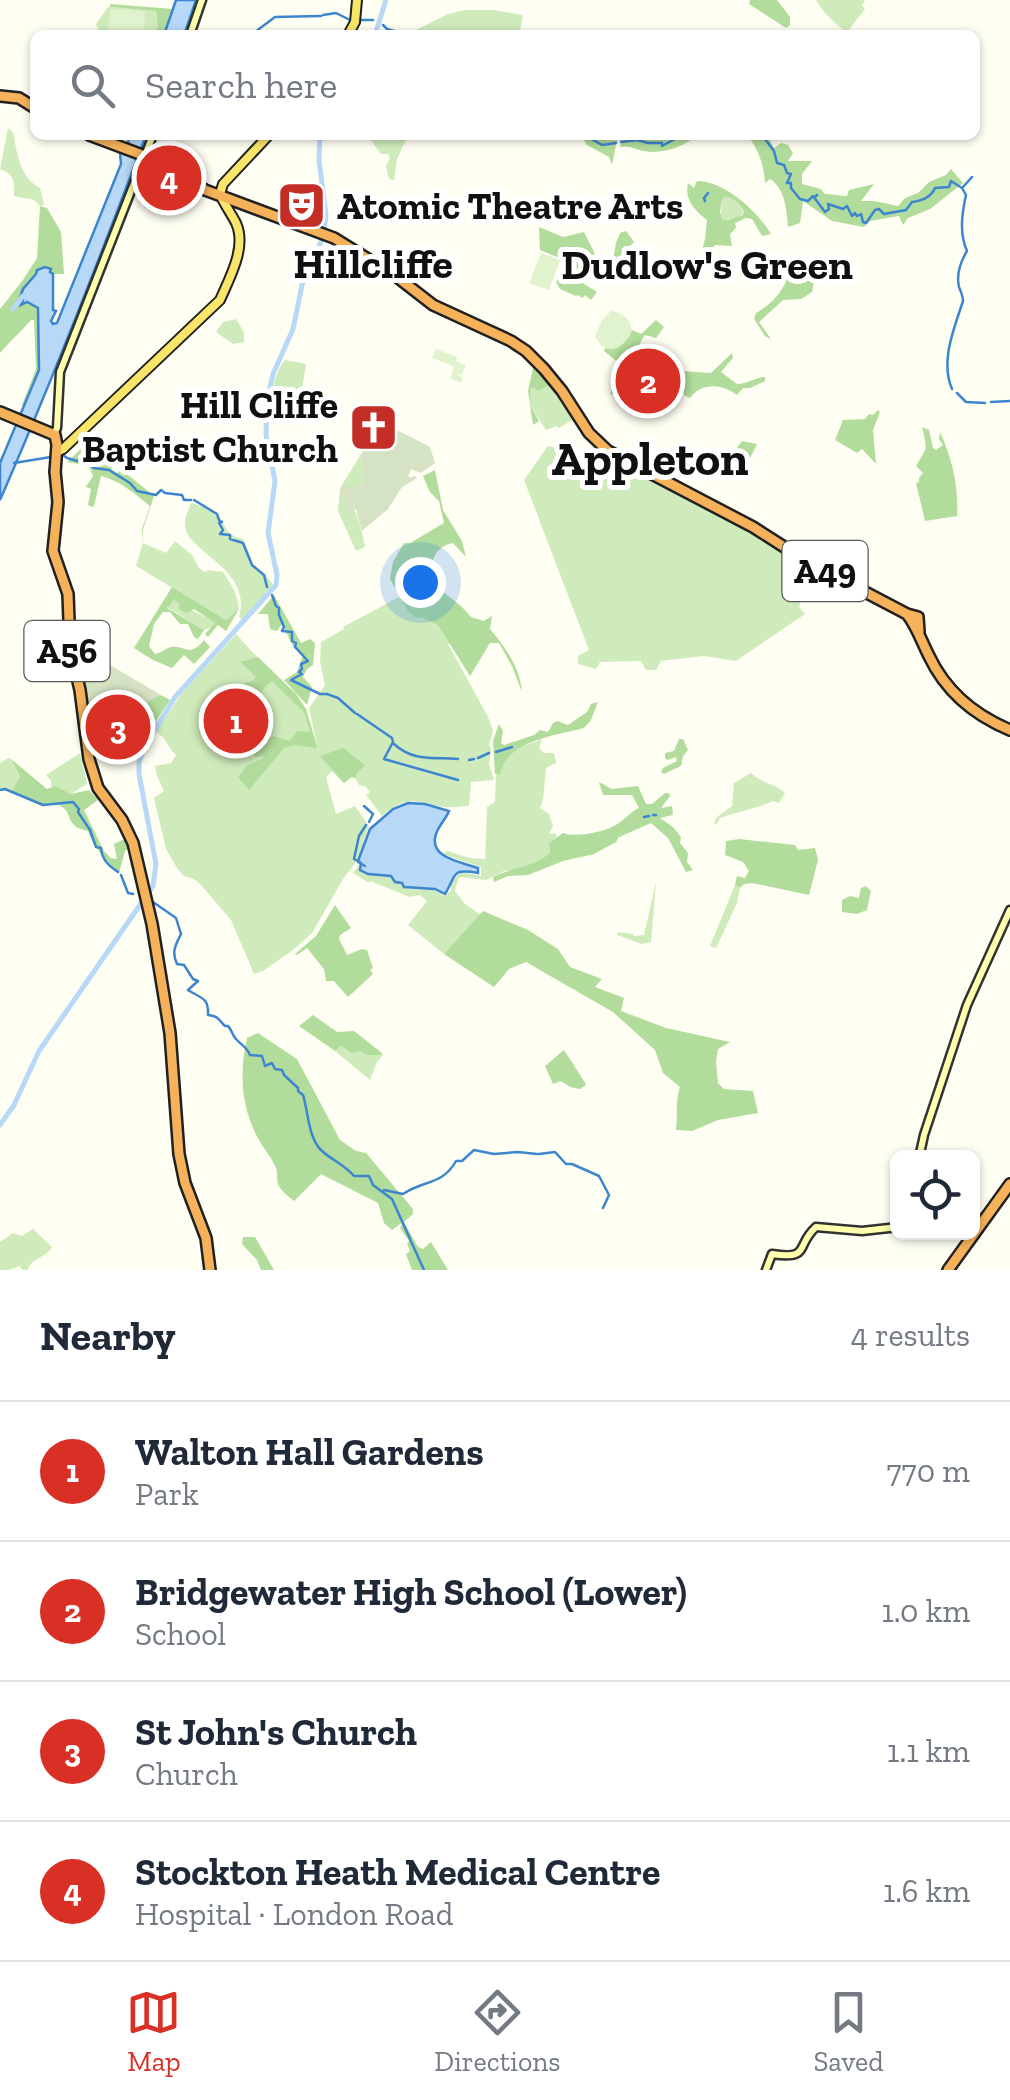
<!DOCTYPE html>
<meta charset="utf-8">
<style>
:root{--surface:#fff;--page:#f6f6f7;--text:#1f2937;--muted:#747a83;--line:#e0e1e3;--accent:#d93025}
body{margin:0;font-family:"Zilla Slab",serif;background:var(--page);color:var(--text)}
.controls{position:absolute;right:30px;bottom:30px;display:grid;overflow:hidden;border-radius:15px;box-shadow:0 2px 8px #0004}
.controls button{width:90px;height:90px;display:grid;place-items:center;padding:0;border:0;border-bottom:2px solid var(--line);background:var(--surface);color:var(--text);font:50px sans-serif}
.you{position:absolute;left:420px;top:582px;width:35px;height:35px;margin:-25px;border:8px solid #fff;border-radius:50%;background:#1a73e8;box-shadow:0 0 0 15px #1a73e833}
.badge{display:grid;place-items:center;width:65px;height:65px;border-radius:50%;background:var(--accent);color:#fff;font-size:32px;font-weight:700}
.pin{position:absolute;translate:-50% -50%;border:5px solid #fff;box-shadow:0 2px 10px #0006}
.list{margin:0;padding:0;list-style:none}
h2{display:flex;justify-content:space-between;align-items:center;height:130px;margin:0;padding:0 40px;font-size:42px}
h2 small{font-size:32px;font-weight:400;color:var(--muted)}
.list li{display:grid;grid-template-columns:65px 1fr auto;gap:30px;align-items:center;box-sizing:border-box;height:140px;padding:0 40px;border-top:2px solid var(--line)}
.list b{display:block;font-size:38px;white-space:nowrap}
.list p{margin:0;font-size:32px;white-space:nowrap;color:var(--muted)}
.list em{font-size:32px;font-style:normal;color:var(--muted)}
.icon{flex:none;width:55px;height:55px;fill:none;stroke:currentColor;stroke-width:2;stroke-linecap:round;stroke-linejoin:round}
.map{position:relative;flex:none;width:1010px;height:1270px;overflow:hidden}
.search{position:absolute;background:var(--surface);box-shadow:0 2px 8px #0004;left:30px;right:30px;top:30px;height:110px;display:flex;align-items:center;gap:25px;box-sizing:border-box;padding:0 35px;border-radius:15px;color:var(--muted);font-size:38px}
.sheet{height:690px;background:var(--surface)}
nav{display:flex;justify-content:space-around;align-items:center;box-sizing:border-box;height:140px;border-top:2px solid var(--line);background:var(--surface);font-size:28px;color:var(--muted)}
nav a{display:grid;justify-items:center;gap:5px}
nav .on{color:var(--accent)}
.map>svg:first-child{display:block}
.green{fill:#cfebbc}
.forest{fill:#b1dc9b;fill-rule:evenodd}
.cemetery{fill:#d5e2c3}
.pitch{fill:#e1f2ce}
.water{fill:#b7d8f7;stroke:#3d86cf;stroke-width:2.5}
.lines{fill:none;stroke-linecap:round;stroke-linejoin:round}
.stream{stroke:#3d86cf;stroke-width:2.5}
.canal{stroke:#b7d8f7;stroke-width:5}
.secondary-casing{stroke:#323232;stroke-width:11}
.primary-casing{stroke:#212121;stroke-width:12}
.highway-casing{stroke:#212121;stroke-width:14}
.secondary{stroke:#ffffae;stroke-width:6}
.primary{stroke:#f9e569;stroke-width:8}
.highway{stroke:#f5b25b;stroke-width:9}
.labels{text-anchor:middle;stroke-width:10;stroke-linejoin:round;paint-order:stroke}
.shield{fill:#fff;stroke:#585858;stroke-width:2.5}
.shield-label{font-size:35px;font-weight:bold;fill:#101010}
.poi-label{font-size:38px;font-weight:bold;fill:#101010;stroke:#fff;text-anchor:start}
.quarter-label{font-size:42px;font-weight:bold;fill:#101010;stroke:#fff}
.district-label{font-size:48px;font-weight:bold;fill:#101010;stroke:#fff}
</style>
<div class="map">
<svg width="1010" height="1270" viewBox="0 0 1010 1270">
<rect width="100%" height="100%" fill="#fffef3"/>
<path class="green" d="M 816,0 L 865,0 L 862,6 L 865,9 L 847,32 C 838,27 820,9 816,0 Z
M 108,7 L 156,11 L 158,29 L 155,30 L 155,35 L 100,35 L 96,24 Z
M 466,10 L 493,10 L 523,15 L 520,31 L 526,35 L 412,35 L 412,32 L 448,14 Z
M 8,128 L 13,132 C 17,153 20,178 40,188 L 44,205 L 40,206 L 34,200 L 14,196 C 14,181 15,175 0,169 Z
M 367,135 L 408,135 L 397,159 L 394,180 L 389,179 L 386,166 L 390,158 L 388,154 L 381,154 Z
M 725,197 C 734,198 739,205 744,212 C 741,218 729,221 722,219 C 719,212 723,206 721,199 Z
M 236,319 L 244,332 L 244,342 L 233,344 L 216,332 L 223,322 Z
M 285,360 L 306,364 L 299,407 L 269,404 C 273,388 275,372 285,360 Z
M 549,384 L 574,419 L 559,428 L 556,426 L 546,430 L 530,405 L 531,386 L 539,391 Z
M 548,446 L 593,456 L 609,455 L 685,491 L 814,568 L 799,607 L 805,614 L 736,661 L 704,656 L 661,661 L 656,670 L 646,670 L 641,661 L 600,662 L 596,669 L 578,664 L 578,656 L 589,650 L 524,480 Z
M 360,456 L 364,480 L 362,484 L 341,489 C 357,509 360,522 365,547 L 356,551 L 338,511 L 340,488 Z
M 191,503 C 199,505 210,509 216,515 C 228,526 224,535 243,539 L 254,566 L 266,575 L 273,585 L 242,620 L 239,617 C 253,569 188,553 185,526 C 184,518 189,509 191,503 Z
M 175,541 L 193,556 L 199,568 L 205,572 L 208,570 L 223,572 C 231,584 238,595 239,609 L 226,620 L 136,566 L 143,543 L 166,553 Z
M 401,596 C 416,626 417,608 435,622 C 441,626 447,637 451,644 L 448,644 L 488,717 L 493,731 L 489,745 L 491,749 L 489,764 L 494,780 L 471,782 L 469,806 C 461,806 452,808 444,807 C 412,803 411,793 382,816 L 366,795 L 370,792 L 365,786 L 359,785 L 356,779 L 352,777 L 344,783 L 332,771 L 326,777 L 336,814 L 355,806 L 369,826 L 357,861 L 343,879 L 312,933 L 293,950 L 263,971 L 254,974 L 231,920 L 201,885 L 194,879 L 184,876 L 177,868 L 166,849 L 154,798 L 164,791 L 157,776 L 155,766 L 171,763 L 176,755 C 166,746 168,739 156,732 L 181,694 L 236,634 L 271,672 L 296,694 L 306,709 L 317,745 L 309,708 L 325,685 L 320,662 L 321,642 L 344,629 L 343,627 Z
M 175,599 C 185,608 203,615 216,623 L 213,627 L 204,630 L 167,607 Z
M 542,739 L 539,748 L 544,753 L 554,753 L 556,763 L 546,768 L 543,800 L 540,808 L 549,814 L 553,826 L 549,834 L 555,833 L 557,837 L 549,843 L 550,853 L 542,860 L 522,869 L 504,871 L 486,880 L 461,877 L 458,879 L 455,891 L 465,904 L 481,915 L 444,954 L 408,925 L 427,901 L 420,895 L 410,897 L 370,881 L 369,883 L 353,873 L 359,865 L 395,878 L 408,889 L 434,890 L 445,896 L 451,890 L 451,882 L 461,872 L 481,876 L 481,867 L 442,854 L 447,851 L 470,858 L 485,859 L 487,807 L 495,802 L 496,775 L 500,774 C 504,750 522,747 542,739 Z
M 80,753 L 87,784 L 71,794 L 51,786 L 51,781 L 46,775 Z
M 8,758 L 11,759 L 20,776 L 12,791 L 0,791 L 0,763 Z
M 751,773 C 763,784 775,783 785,793 L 779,803 L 773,801 C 756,809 738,811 720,818 L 716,825 L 714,823 L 717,817 L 732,806 L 734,783 Z
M 656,882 L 651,942 L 642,944 L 617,935 L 618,932 L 633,934 L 634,936 L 644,935 Z
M 735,885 L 740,888 L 737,903 L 716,948 L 710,946 Z
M 341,1046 L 381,1055 L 382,1053 L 383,1055 L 377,1062 L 370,1080 L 335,1051 Z
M 33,1229 L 52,1247 C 46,1258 31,1258 28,1270 L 23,1270 L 19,1266 L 9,1270 L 0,1270 L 0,1242 L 13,1233 L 22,1236 Z"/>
<path class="forest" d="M 750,0 L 777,0 L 790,17 L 790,25 L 786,28 L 749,4 Z
M 110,4 L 173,9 L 164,35 L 155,35 L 155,30 L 158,28 L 156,11 L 110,7 Z
M 580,135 L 618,135 L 612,165 L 609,157 L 587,145 Z
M 623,135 L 699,135 C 683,146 664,155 644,151 C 634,149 630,145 620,147 Z
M 747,135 L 767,135 L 774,148 L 781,143 L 788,145 L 793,153 L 788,161 L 812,161 L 802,174 L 802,184 L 821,189 L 825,194 C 832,194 840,196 847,196 L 849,190 L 874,184 L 861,201 L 874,201 L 898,206 L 905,198 L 918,193 L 929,182 L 946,175 L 951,169 L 963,183 L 930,209 L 908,218 L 903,225 L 899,216 L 870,221 L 864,227 L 832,221 L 803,201 L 800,223 L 788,227 C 787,211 785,188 770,179 L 765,183 C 764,164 758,149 747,135 Z
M 697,181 C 725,181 758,212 771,234 L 762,236 L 752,219 L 746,218 L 735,223 L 736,228 L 730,234 L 732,246 L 715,245 L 712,249 L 711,256 L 704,265 L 700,258 L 705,239 L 707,220 C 695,210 684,200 688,183 L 694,188 ZM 725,197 C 734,198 739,204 744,211 L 743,215 L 728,220 L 722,219 L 720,212 L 722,199 Z
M 40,206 L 47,208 L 61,232 L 64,274 L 53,274 L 39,268 L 20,297 L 21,304 L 27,302 L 38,308 L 39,370 L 24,406 L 22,405 L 36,369 L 34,320 L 31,320 C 21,332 10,341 0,353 L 0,309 L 23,280 L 37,258 Z
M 539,227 L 563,237 L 584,232 L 595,254 L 578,264 L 581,266 L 573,277 L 597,292 L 591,300 L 585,295 L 582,298 L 578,295 L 576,296 L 560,289 L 556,282 L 572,263 L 540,250 Z
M 626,231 L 634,242 L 629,247 L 639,266 L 617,281 L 610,277 L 616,243 L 620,233 Z
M 792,261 L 803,263 L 804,269 L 814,282 L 812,292 L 801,299 L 783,300 L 759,322 L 771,339 L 765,336 L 754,319 L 756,313 C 777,301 788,285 792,261 Z
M 656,320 L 664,327 L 656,338 L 645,335 L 641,341 L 633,369 L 627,368 L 620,385 L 645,394 L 644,399 L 646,400 L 629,401 L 610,394 L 623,362 L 615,360 L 604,351 L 605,348 L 613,349 L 629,337 L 632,330 L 641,334 Z
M 732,353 L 733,358 L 721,372 L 737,384 C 748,384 755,377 765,377 L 765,381 L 750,388 L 743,388 L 737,395 C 722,384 702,382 690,398 L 684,395 L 682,388 L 672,378 L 682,371 L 711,373 Z
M 533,368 L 540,369 L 552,383 L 539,391 L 531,387 L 530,405 L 539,421 L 533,425 L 528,391 Z
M 878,410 L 880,412 L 873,430 L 876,464 L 862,449 L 857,453 L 835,440 L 843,420 L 865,419 L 869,414 L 873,415 Z
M 922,427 L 929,430 L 933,448 L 936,450 L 943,445 L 939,439 L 940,432 C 952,458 959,487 957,516 L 925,521 L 916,483 L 919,482 L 919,478 L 923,473 L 916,466 C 927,446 928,452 922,427 Z
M 742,441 L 757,444 L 745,468 L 718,450 L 734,452 Z
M 93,445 L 99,447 L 98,453 L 103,457 L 109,457 L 112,470 L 117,473 L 122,470 L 154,496 L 143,529 L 143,543 L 142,529 L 150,506 C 135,494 119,480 101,476 L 94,506 L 92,507 L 88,505 L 91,489 L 86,487 L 93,476 L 89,466 L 67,462 L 84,446 Z
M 435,470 L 443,510 L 462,541 L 466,557 L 453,543 C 432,547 429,566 433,584 L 461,606 L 471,617 L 484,621 L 492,616 L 490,629 C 505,647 520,667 522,692 L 512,666 L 499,643 L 490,643 L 470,676 L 438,625 L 424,618 L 415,617 L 408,611 L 390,579 L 393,562 L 404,543 L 410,543 L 444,523 L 439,501 L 430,492 L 423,476 Z
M 172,587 L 226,620 L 239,609 L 226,631 L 218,625 L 208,637 L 205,634 L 215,623 L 194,609 L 186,613 L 179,609 L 179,603 L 174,600 L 167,608 L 204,630 L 198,639 L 194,637 L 188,624 L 180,624 L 170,612 L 163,612 L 154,624 L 149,646 L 155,654 C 160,653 164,650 168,648 C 184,642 188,660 204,640 L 210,647 L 194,664 L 184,655 L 172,668 L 153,660 L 134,648 Z
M 274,595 L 301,643 L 310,639 L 315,643 L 313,665 L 307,669 L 303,677 L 312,687 L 307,705 L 284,680 L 297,672 L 303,655 L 293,646 L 282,624 L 277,631 L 270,629 L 268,614 L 258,614 Z
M 258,657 L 296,694 L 306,709 L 317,748 L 294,745 L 284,748 L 249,790 L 238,777 L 247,766 L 264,758 L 263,756 L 256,757 L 248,752 L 274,736 L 290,741 L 297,731 L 310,732 L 304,712 L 272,681 L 265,687 L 258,699 L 238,716 L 235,686 L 252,681 L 256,677 L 240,662 Z
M 161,695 L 170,700 L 135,753 L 115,758 L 109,740 C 117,735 124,738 132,742 L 147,710 L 148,701 Z
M 598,702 L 591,720 L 584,728 C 555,736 506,740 500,775 L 495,774 L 493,741 L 499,724 L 503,731 L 501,743 L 504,745 L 534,735 L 540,730 L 548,732 L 553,723 L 557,721 L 568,725 L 587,712 L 591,704 Z
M 679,739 L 683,739 L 688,750 L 683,756 L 681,766 L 664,774 L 661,772 L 663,768 L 677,761 L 676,757 L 667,760 L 665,758 L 665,753 L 674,751 Z
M 343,748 L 365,765 L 356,774 L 356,778 L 351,777 L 344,783 L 320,756 Z
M 11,759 L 47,789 L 55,786 L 71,794 L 89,790 L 98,800 L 84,810 L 104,851 L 111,858 L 117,859 L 114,844 L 127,838 L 130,847 L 125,851 L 119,873 C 108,863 92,845 88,831 C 63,826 75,813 59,805 C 48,800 54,805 42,804 C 32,803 21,796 12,791 L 20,776 Z
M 599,782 L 612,789 L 638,786 L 646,804 L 652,804 L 665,793 L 669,793 L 670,796 L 661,808 L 672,806 L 673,815 L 660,818 L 673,827 L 681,837 L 680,843 L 688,853 L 687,862 L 693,870 L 686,872 L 668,838 L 651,823 L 619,837 L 616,842 L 594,854 L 563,861 L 528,875 L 508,876 L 494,882 L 493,877 C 512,867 533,868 550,853 L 549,843 L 563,833 C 577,838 606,832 619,823 C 626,818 631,812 639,808 L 632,795 L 603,795 Z
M 739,839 L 795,845 L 798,850 L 815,848 L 818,860 L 809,895 L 752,883 L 744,884 L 740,888 L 735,885 L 737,876 L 745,878 L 749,871 L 743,862 L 725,855 L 726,841 Z
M 866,886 L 871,891 L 867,910 L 857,914 L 842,912 L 842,900 L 850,896 L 859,898 L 861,888 Z
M 335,905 L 351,928 L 340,935 L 339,939 L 347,955 L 362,949 L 367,950 L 373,968 L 370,970 L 373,974 L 348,997 L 334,981 L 326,981 L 324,969 L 307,948 L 297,955 L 295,954 L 316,936 Z
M 483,911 L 528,930 L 558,949 L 570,967 L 602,979 L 595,987 L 624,998 L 621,1011 L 666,1028 L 730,1042 L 718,1049 L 716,1062 L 718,1083 L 724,1089 L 753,1091 L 758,1113 L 718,1120 L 692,1131 L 676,1130 C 678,1115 675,1101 680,1087 L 663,1073 L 655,1050 L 613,1012 L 526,962 L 509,969 L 494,987 L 444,954 Z
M 313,1015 L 337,1032 L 354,1031 L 382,1053 L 381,1055 L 367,1055 L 361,1051 L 352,1053 L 341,1046 L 335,1051 L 299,1026 Z
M 258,1033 L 297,1059 L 340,1140 L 356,1151 L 366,1153 L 413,1209 L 413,1214 L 404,1222 L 418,1247 L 423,1249 L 431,1242 L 448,1270 L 412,1270 L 406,1254 L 410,1251 L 407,1244 L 409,1241 L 400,1228 L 403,1222 L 392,1230 L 384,1223 L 378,1203 L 321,1174 L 294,1201 C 289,1197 280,1190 278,1184 C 276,1179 278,1173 276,1168 C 272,1158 264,1149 259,1140 C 241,1108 239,1074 247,1038 Z
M 564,1050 L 584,1081 L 586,1085 L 580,1089 L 570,1087 L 561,1081 L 553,1084 L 545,1066 Z
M 243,1237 L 255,1237 L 274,1270 L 261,1270 L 257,1260 L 242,1244 Z"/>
<path class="cemetery" d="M 146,157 L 170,166 L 163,184 L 170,187 L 167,195 L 147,188 L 149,179 L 140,176 Z
M 395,429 L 430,447 L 435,463 L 421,473 L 411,469 L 408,476 L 411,478 L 414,476 L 417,478 L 402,487 L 388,509 L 362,531 L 356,509 L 345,511 L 341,488 L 362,484 L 364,480 L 360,456 L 365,448 L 368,434 L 373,436 L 376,431 L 378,436 L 388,440 Z
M 72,646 L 93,655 L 161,695 L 148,701 L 148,718 L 139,725 L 139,733 L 132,742 L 122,737 L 113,737 L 89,704 L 73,656 Z"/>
<path class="pitch" d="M 110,9 L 145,11 L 144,32 L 108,30 Z
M 541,253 L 560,260 L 549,290 L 529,283 Z
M 611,311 C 623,313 629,317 632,329 C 625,350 605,358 595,336 L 602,320 Z
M 436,349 L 457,357 L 456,361 L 466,365 L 462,375 L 455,373 L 463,378 L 461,383 L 450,378 L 453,372 L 453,366 L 432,358 Z"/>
<path class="water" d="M 176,0 L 196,0 L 184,35 L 164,35 Z
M 129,135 L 146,135 C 100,258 52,381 0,500 L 0,463 L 39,370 L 38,308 L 27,302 L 21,305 L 23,300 L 20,298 L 23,289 L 36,274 L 37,270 L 45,267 L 51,269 L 50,272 L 53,274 L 53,310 L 56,311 L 51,321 L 53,324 L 57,323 L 121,164 L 120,153 L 127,151 Z
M 408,803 L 425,804 L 449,811 C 446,819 439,825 436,834 C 428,858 461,862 478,868 L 478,873 C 450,868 457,875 445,894 L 435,889 L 404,887 L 402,883 L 395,882 L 391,876 L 368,874 L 360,870 L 361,863 L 358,861 L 370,829 L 393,809 Z"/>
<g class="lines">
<path class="stream" d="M 323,15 L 336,13 L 350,20
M 360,20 L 373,20
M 383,25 L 387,29 L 409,35
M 251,35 L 275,17 L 321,16
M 579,135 L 581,138 L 588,137 L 602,145 L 616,143
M 762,135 L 774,151 L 777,163 L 784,165 L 787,173 L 791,174 L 787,183 L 791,183 L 791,188 L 800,199 L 808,201 L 813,196 L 825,212 L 829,209 L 828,204 L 843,209 L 847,206 L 852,216 L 855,213 L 857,216 L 861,214 L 863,222 L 866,223 L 875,210 L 879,209 L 884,214 L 906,210 L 912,202 C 921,201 931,197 935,188 L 949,187 L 951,181 L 962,188 L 966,195 C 962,213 959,233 967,251 C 961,261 956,274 959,287 C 961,292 963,296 963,301 C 954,329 940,361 952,389
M 621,142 L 637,140 L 648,143 L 662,143 L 662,146 L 682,135 L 687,135
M 963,187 L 972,177
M 816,196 L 817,195
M 705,201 L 704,198 L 708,193
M 957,393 L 966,402 L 985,403
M 991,402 L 1010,401
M 14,463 L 63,455 L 67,458 L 88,464 L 94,468 L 109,470 L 130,483 L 137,491 L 156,495 L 161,490 L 165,493 L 182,495 L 184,500 L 191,500
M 194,500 L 217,514 L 219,520 L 222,522 L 219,523 L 223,530 L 220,534 L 230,535 L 230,539 L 243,543 L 252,565 L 264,575 L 267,587
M 272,595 L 276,606 L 279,608 L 279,615 L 284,627 L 282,631 L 292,632 L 292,641 L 296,643 L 295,647 L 308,661 L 301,664 L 302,669 L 299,672 L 302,674 L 291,680 L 320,694 L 327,694 L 338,698 L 355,713
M 357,714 L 392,738 L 393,742 L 384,759 L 458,780
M 394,744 C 414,762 433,757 458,759
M 496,752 L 512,747
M 478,758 L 489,753
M 469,760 L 474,759
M 0,790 L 5,789 L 43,805 L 73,802 L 79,809 L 78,812 L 90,830 L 96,847 L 101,848 C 102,860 109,866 118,872
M 364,806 L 373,814 L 369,822
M 653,815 L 656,815
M 644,817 L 649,816
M 356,860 L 354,859 L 359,836 L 366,825
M 358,862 L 365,866
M 121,875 L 128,893 L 133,894
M 153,902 L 176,918 L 181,934 C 176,944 171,952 177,964 L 184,965 L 193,979 L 198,981 L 188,990 C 200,998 209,997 208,1015 C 218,1016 218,1019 225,1026 L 228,1026 C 232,1030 232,1035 236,1039 C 241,1045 247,1047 250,1055 L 262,1056 L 265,1066 L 272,1063 L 275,1069 L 282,1070 L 284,1075 L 298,1088 L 298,1091 L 303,1095 C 308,1110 308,1137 321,1150 C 331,1160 344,1164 354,1176 L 369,1176 L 373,1185 L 392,1199 L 424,1270
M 539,1154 L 555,1152 L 566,1164 L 572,1164 L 599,1176 L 609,1195 L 603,1208
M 384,1190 L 403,1194 C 423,1180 443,1185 456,1161 L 462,1161 L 474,1150 L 494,1154 L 518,1152 L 537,1154"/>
<path class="canal" d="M 375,35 L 386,0
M 13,309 L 23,296
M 0,1125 L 14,1105 L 39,1051 L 153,886 L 156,864 L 139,774 L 139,763 L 144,748 L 175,697 L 276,585 L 277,575 L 268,533 L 275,481 L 266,435 L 267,400 L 273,374 L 293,329 L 302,285 L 323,237 L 326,216 L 319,160 L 320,135"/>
<defs>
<path id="secondary" d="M 190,35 L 202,0
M 54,434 L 57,428 L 60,372 L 153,135
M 919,1158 L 924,1135 L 967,1005 L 1010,910
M 766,1270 L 772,1254 C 811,1260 795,1246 816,1227 L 862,1231 L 898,1227"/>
<path id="primary" d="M 348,35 L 355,22 L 357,0
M 220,194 L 223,184 L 269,135
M 56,452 L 63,449 L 220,300 C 230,277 247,247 236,223 C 231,213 224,204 220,194"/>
<path id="highway" d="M 0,96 L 19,98 L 35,108
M 89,135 L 169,165 L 205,190 L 334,238 L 397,277 L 433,305 L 511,341 L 526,351 L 544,369 L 562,391 L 589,433 L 608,451 L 753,527 L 806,561 L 907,614 L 918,617 L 919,632
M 0,412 L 55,435 L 57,445 L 55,473
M 55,471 L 58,502 L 53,551 L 68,594 L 70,647 L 80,690 L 89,759 L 98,788 L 122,820 L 133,843 L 152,924 L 170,1033 L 179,1154 L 185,1183 L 206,1238 L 210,1270
M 907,614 C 917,627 921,640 929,656 C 946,692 974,715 1010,730
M 948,1270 L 1010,1184"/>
</defs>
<use href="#secondary" class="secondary-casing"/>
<use href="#primary" class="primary-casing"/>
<use href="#highway" class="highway-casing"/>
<use href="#secondary" class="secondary"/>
<use href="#primary" class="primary"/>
<use href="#highway" class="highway"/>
</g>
<defs>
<symbol id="theatre-square" viewBox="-11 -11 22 22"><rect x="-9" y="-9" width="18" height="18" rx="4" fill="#c32f26" stroke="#fff"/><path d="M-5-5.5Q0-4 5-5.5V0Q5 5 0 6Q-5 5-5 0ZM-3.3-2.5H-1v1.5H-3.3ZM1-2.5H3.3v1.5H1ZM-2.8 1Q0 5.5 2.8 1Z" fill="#fff"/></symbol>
<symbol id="church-square" viewBox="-11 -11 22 22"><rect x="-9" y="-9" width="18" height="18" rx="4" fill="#c32f26" stroke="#fff"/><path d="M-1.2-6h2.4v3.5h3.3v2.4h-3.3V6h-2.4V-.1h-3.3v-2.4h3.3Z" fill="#fff"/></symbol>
</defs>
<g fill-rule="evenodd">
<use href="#theatre-square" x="274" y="178" width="55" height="55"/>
<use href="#church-square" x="346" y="400" width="55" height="55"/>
</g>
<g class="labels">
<g class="shield">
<rect x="782.5" y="541" width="85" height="60" rx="8"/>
<rect x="24.5" y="621" width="85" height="60" rx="8"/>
</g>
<g class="shield-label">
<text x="825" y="583">A49</text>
<text x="67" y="663">A56</text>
</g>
<g class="poi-label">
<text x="337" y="219">Atomic Theatre Arts</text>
<text x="338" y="418" text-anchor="end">Hill Cliffe<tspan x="338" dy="44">Baptist Church</tspan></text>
</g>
<g class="quarter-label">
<text x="373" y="278">Hillcliffe</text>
<text x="707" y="279">Dudlow's Green</text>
</g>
<g class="district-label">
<text x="650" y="475">Appleton</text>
</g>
</g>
</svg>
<div class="controls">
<button><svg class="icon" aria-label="locate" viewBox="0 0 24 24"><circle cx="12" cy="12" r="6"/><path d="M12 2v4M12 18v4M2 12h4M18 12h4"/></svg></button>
</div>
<div class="you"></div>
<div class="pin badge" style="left:236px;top:721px">1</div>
<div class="pin badge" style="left:648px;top:381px">2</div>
<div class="pin badge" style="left:118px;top:727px">3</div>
<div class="pin badge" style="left:169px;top:178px">4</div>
<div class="search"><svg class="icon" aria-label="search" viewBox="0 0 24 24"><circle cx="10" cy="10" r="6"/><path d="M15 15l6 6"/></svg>Search here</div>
</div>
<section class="sheet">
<h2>Nearby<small>4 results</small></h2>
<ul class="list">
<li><span class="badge">1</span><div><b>Walton Hall Gardens</b><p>Park</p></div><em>770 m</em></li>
<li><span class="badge">2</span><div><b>Bridgewater High School (Lower)</b><p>School</p></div><em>1.0 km</em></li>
<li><span class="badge">3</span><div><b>St John's Church</b><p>Church</p></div><em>1.1 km</em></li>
<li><span class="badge">4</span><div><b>Stockton Heath Medical Centre</b><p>Hospital · London Road</p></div><em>1.6 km</em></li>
</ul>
</section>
<nav>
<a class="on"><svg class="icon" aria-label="map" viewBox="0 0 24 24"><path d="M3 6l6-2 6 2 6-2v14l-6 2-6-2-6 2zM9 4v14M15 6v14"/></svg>Map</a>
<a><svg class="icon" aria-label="directions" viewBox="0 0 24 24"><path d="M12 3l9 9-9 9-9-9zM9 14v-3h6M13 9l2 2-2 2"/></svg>Directions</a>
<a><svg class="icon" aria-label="saved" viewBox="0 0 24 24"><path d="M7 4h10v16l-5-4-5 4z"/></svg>Saved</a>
</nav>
